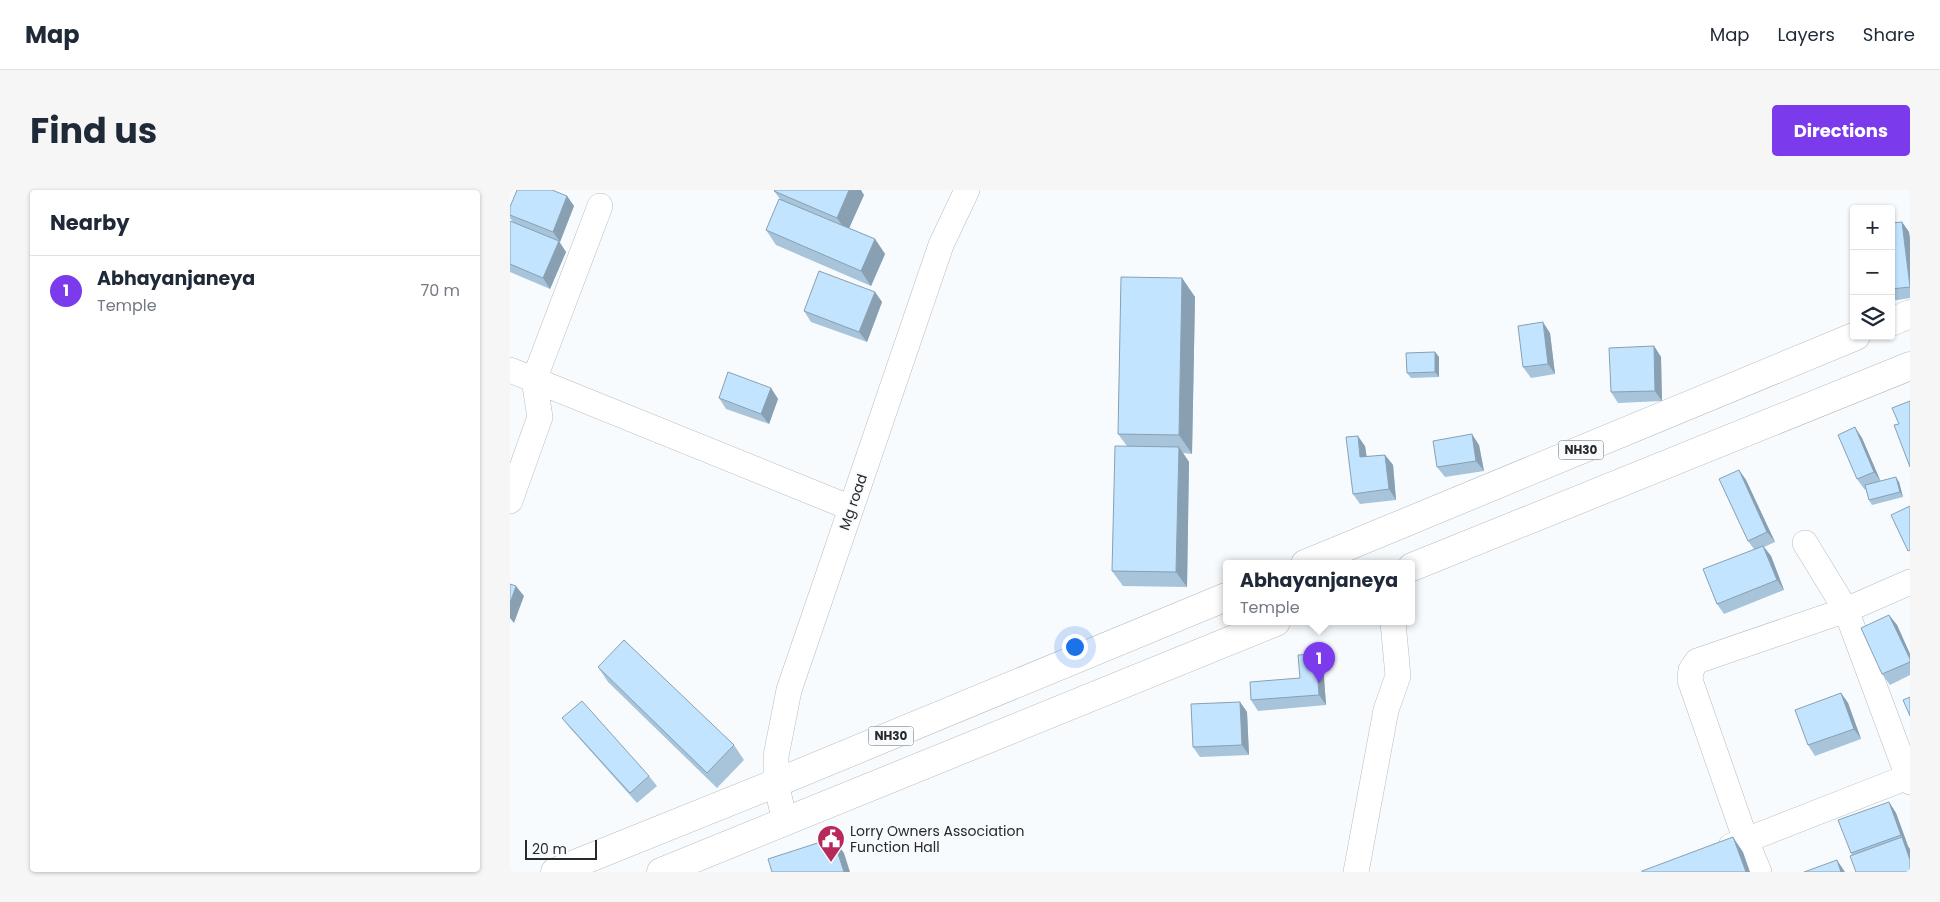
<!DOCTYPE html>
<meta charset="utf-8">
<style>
:root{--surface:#fff;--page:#f6f6f7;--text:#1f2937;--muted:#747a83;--line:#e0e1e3;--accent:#7c3aed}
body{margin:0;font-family:Poppins,sans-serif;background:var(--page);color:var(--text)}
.controls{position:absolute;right:15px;top:15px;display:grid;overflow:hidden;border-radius:5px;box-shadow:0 1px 4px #0004}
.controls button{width:45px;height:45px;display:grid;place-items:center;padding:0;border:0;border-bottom:1px solid var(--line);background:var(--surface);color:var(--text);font:25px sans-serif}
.scale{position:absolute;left:15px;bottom:12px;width:72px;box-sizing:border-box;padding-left:5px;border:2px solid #28292a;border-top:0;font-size:14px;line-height:18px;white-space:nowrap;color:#28292a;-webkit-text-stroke:4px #f8fbfe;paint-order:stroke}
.you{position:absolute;left:564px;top:456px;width:18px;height:18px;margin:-12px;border:4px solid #fff;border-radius:50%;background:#1a73e8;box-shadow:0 0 0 8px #1a73e833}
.badge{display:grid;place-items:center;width:32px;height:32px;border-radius:50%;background:var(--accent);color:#fff;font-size:16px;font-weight:700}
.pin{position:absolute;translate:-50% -41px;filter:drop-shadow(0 1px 2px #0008)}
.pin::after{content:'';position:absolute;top:26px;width:18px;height:15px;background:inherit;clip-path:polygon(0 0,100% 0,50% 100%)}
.popup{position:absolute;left:713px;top:370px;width:192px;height:65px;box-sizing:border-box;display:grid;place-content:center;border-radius:5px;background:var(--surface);filter:drop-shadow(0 1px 4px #0005);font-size:16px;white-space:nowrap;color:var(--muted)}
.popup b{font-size:19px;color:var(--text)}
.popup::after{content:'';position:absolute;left:50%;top:100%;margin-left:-10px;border:10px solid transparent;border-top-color:var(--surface)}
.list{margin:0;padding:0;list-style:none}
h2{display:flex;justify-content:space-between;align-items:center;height:65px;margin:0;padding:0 20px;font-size:21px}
h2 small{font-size:16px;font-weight:400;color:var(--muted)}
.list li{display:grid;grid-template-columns:32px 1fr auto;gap:15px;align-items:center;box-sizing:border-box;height:70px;padding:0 20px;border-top:1px solid var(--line)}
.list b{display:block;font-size:19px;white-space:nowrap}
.list p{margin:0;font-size:16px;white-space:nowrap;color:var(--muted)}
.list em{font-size:16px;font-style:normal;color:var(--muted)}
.icon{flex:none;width:28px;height:28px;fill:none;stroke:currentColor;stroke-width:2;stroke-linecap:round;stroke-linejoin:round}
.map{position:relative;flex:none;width:1400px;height:682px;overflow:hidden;border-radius:5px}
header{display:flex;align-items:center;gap:30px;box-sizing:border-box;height:70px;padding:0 25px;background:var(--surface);border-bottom:1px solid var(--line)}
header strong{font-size:24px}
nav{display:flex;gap:28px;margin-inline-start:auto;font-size:18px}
.intro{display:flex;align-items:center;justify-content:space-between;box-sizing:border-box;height:120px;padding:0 30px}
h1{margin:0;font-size:35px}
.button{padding:12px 22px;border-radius:5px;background:var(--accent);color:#fff;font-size:18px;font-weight:700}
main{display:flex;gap:30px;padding:0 30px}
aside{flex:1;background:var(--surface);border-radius:5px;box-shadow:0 1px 4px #0004}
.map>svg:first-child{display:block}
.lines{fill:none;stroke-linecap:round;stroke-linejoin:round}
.minor-casing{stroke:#b8bbbd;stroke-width:26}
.trunk-casing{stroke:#b8bbbd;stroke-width:29}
.minor{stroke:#fff;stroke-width:25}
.trunk{stroke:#fff;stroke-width:28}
.wall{fill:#a7c4da}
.shaded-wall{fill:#88a0b2}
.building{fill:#c2e4fe;stroke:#88a0b2}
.labels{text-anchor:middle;stroke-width:4;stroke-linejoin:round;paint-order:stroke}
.shield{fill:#f8fbfe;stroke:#66686a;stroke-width:1}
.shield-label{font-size:12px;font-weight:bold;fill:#28292a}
.street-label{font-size:14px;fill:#28292a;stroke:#f8fbfe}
.poi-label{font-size:14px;fill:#28292a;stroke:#f8fbfe;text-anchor:start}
</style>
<header>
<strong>Map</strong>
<nav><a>Map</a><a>Layers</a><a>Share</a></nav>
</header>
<div class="intro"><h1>Find us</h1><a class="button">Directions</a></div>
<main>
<aside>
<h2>Nearby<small></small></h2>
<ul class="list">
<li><span class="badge">1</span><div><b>Abhayanjaneya</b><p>Temple</p></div><em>70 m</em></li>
</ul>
</aside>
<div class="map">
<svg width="1400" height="682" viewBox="0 0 1400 682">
<rect width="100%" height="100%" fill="#f8fbfe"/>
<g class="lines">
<defs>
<path id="minor" d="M 0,180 L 341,318
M 0,311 L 30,227 L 24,190 L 90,16
M 1295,353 L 1336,420 L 1400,592
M 275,632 L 266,593 L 266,566 L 279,500 L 431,55 L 457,0
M 1221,656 L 1400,586
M 846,682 L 876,520 L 888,486 L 883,432
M 1249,682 L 1236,651 L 1180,490 L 1181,480 L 1187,471 L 1336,420 L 1400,392"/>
<path id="trunk" d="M 1381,132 L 1400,124
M 795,374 L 1346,146
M 902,377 L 1400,176
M 45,682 L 266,593 L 716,407
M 151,682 L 766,432"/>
</defs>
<use href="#minor" class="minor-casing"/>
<use href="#trunk" class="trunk-casing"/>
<use href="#minor" class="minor"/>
<use href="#trunk" class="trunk"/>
</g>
<path class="wall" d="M 264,1 L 354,5 L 339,38 L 365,49 L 375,64 L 361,96 L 266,55 L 256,40 L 270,9 Z
M 57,6 L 64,16 L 50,52 L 48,51 L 56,62 L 40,99 L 0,82 L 0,31 L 3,32 L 0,28 L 0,17 Z
M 1392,32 L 1399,42 L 1400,49 L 1400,108 L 1381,111 L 1381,33 Z
M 672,88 L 685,107 L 682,264 L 673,263 L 679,272 L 677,397 L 613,396 L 602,381 L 617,256 L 608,244 Z
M 365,102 L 372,112 L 357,152 L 301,132 L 294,121 Z
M 1040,143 L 1045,184 L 1021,188 L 1013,177 Z
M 1144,156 L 1151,167 L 1152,211 L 1108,213 L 1101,202 Z
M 925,162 L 929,167 L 929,187 L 901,188 L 897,183 Z
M 261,198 L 268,209 L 259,234 L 216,219 L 209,208 Z
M 1352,248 L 1370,291 L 1389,292 L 1393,307 L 1362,315 L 1359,310 L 1356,299 L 1355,300 L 1347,289 Z
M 969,255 L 974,281 L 935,287 L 927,277 Z
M 855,256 L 857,267 L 875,265 L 883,275 L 886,310 L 850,314 L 843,304 Z
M 1229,280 L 1236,290 L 1265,352 L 1254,357 L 1261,366 L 1274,400 L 1214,424 L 1207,414 L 1244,359 L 1238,351 Z
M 1379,425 L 1387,435 L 1400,464 L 1400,485 L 1380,495 L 1372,484 Z
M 806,464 L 813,474 L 816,515 L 748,521 L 741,510 L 790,488 Z
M 88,477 L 224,555 L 234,570 L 207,598 L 98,492 Z
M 1331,503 L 1338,513 L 1351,549 L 1305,566 L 1298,555 Z
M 730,512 L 737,522 L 739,565 L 690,567 L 683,557 Z
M 52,528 L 139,586 L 147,596 L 127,613 L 60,538 Z
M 1379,612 L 1386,623 L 1398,656 L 1342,665 L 1341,663 Z"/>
<path class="shaded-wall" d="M 339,0 L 351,0 L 354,5 L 337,43 L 327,28 Z
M 57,6 L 64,16 L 50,52 L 43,42 Z
M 1392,32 L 1399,42 L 1400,49 L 1400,97 Z
M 365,49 L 375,64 L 361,96 L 351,81 Z
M 49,51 L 56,62 L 40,99 L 33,88 Z
M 672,88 L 685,107 L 682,264 L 669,245 Z
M 365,102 L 372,112 L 357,152 L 349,142 Z
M 1033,132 L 1040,143 L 1045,184 L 1038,174 Z
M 1144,156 L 1151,167 L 1152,211 L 1145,201 Z
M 925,162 L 929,167 L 929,187 L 925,182 Z
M 261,198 L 268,209 L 259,234 L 251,224 Z
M 1345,237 L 1352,248 L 1371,292 L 1364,282 Z
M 962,244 L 969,255 L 974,281 L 966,271 Z
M 848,246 L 855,256 L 858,278 L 850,267 Z
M 669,257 L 679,272 L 677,397 L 666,382 Z
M 875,265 L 883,275 L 886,310 L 879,299 Z
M 1229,280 L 1236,290 L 1265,352 L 1257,342 Z
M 1386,287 L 1389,292 L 1393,307 L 1390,302 Z
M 1253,356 L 1261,366 L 1274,400 L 1267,390 Z
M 6,396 L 14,406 L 4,433 L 0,428 L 0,413 Z
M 1379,425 L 1387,435 L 1400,464 L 1400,469 Z
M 806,464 L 813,474 L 816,515 L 809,505 Z
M 1331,503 L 1338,513 L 1351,549 L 1344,539 Z
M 730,512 L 737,522 L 739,565 L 732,555 Z
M 1379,612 L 1386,623 L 1398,656 L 1391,645 Z
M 1223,647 L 1233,662 L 1240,682 L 1236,682 Z
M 1392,647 L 1400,659 L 1400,670 Z
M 323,648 L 334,663 L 340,682 L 334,682 Z
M 1327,670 L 1335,682 L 1331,682 Z"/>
<path class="building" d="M 7,0 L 42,0 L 57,6 L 43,42 L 0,25 L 0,17 Z
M 265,0 L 339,0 L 327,28 L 264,1 Z
M 269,9 L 365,49 L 351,81 L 256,40 Z
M 0,31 L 49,51 L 33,88 L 0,74 Z
M 1392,32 L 1400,97 L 1381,99 L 1381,33 Z
M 309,81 L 365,102 L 349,142 L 294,121 Z
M 611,87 L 672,88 L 669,245 L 608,244 Z
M 1033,132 L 1038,174 L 1013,177 L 1008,136 Z
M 1144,156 L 1145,201 L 1101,202 L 1099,158 Z
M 925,162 L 925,182 L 897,183 L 896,163 Z
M 218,182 L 261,198 L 251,224 L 209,208 Z
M 1400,211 L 1400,277 L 1384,235 L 1389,234 L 1382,218 Z
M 1345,237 L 1364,282 L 1347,289 L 1328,245 Z
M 962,244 L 966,271 L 927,277 L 923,251 Z
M 848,246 L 850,267 L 875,265 L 879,299 L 843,304 L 836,247 Z
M 605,256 L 669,257 L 666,382 L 602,381 Z
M 1229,280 L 1257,342 L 1238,351 L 1209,289 Z
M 1386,287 L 1390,302 L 1359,310 L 1355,295 Z
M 1400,316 L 1400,360 L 1398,361 L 1381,325 Z
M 1253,356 L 1267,390 L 1207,414 L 1193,379 Z
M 0,394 L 6,396 L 0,413 Z
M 1379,425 L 1400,469 L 1400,472 L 1372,484 L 1351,438 Z
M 114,450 L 224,555 L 197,583 L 88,477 Z
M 806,464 L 809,505 L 741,510 L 740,492 L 790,488 L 788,465 Z
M 1331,503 L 1344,539 L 1298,555 L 1285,520 Z
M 1400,507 L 1400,526 L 1393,510 Z
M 72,511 L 139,586 L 120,603 L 52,528 Z
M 730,512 L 732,555 L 683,557 L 681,514 Z
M 1379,612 L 1391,645 L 1341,663 L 1328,630 Z
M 1223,647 L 1236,682 L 1132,682 L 1132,681 Z
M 1392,647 L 1400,670 L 1400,682 L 1346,682 L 1340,666 Z
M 323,648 L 334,682 L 262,682 L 258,669 Z
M 1327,670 L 1331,682 L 1294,682 Z"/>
<defs>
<symbol id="civic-pin" viewBox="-11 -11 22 30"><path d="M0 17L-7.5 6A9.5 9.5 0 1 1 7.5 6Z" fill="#b72959" stroke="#f8fbfe"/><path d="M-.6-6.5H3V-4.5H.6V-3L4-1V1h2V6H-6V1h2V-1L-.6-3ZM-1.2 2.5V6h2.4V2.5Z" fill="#fff"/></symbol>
</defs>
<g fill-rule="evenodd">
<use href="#civic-pin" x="305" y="633" width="32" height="43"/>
</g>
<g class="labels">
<g class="shield">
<rect x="1048.5" y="250.5" width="45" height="19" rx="4"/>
<rect x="358.5" y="536.5" width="45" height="19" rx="4"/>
</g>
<g class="shield-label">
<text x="1071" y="264">NH30</text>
<text x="381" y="550">NH30</text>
</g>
<g class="street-label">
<text transform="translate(343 312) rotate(-71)" y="5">Mg road</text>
</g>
<g class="poi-label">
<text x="340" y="646">Lorry Owners Association<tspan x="340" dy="16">Function Hall</tspan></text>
</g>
</g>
</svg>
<div class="controls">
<button>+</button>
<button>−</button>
<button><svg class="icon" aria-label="layers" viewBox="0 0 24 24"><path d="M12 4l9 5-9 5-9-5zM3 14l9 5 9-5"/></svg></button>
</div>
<div class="scale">20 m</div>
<div class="you"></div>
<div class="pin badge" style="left:809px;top:493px">1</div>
<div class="popup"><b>Abhayanjaneya</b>Temple</div>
</div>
</main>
